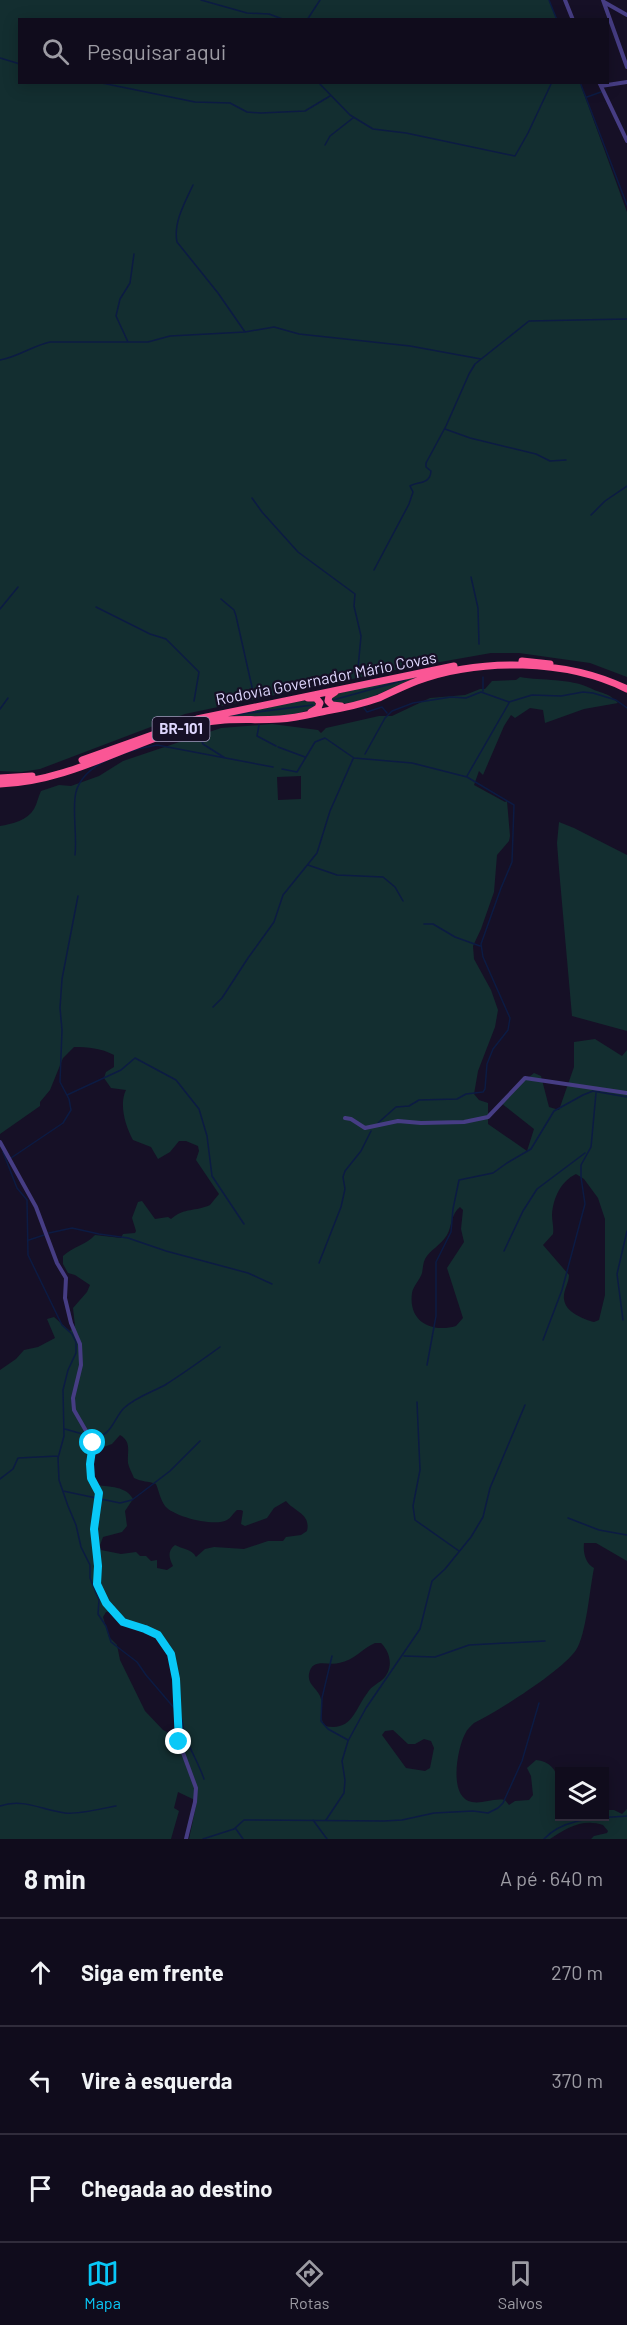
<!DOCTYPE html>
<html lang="pt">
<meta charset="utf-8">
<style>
:root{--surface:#100c1c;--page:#191525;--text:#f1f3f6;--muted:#9c9ba3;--line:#302c3b;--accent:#09c8f7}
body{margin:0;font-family:Barlow,sans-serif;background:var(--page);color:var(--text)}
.controls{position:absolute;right:18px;bottom:18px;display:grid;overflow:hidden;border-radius:0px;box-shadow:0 3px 15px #0003}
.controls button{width:54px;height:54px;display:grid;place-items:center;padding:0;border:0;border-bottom:2px solid var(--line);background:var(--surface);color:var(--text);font:30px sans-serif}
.stop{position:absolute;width:18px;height:18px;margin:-14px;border:4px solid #09c8f7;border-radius:50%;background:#fff}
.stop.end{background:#09c8f7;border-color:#fff;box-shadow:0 2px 6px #0008}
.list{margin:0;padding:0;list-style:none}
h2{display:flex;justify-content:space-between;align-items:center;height:78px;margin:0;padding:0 24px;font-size:26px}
h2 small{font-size:20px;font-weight:400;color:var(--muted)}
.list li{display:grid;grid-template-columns:39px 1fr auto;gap:18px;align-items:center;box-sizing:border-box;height:108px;padding:0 24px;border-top:2px solid var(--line)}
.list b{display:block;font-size:22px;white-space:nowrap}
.list em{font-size:20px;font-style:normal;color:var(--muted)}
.icon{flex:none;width:33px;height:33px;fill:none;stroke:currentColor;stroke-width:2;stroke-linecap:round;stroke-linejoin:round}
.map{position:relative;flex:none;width:627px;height:1839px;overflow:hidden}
.search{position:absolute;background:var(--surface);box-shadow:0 3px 15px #0003;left:18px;right:18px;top:18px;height:66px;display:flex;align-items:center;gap:15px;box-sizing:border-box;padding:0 21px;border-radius:0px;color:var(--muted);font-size:22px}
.sheet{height:402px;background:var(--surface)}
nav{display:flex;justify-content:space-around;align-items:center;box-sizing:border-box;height:84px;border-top:2px solid var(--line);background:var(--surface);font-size:16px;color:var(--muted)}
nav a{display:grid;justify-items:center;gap:3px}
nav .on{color:var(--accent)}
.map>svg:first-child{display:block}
.green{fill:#132e30;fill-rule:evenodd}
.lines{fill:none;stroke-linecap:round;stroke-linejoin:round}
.stream{stroke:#0c1b43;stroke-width:1.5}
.minor{stroke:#463d84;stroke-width:4}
.motorway{stroke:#fa5695;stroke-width:7}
.route{stroke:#09c8f7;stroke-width:8}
.labels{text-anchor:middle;stroke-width:4.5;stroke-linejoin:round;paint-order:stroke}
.shield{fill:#161026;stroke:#a39bbd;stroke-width:1.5}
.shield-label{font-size:15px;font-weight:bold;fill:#dfd7fe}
.street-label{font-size:16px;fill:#dfd7fe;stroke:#161026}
</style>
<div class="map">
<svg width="627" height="1839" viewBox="0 0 627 1839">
<rect width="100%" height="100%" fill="#161026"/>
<path class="green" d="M 0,0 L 549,0 L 557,19 L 20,20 L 20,82 L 580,83 L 627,212 L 627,677 L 590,663 L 519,653 L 491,653 L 395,670 L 185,714 L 40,769 L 21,772 L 0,771 Z
M 418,677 C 394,685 358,709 332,702 L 331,698 L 336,694 L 385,682 Z
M 520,677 C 543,681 569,678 590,688 C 602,694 608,692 618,703 L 584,709 L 545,723 L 543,710 L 530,708 L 515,718 L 511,715 L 504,726 L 483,775 L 479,771 L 474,785 L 505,802 L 507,801 L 510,836 L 509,841 L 497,855 L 494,892 L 481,929 L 473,946 L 474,959 L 491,990 L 498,1010 L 495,1027 L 478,1071 L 474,1094 L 479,1100 L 488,1103 L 488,1124 L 527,1151 L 534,1129 L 501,1103 L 501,1100 L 534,1073 L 541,1076 L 549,1107 L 559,1110 L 574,1067 L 574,1042 L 595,1039 L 622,1056 L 627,1050 L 627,1561 L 596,1543 L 584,1543 C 583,1552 585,1563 594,1568 C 590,1587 586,1636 576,1650 C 562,1671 498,1711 474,1723 C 471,1726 467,1729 465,1734 C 457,1749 448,1798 472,1802 C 482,1804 493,1798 505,1800 L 509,1805 L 515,1801 L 529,1800 L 533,1795 L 531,1776 L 527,1768 L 536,1760 C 565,1763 559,1794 560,1816 L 604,1816 L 605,1810 L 614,1810 L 622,1814 L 627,1809 L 627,1839 L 591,1839 L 594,1836 L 607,1833 L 608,1831 L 603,1825 C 583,1818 566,1828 550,1839 L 189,1839 L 197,1801 L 178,1792 L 174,1808 L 179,1811 L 171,1839 L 0,1839 L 0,1370 L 16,1359 L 24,1350 L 38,1347 L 55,1338 L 47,1319 L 54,1317 L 70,1331 L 75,1326 L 73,1308 L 87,1292 L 90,1285 L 75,1275 L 68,1273 L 63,1264 L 63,1256 C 72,1247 88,1244 95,1235 L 121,1238 L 123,1234 L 135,1233 L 136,1231 L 132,1218 L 138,1202 L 142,1201 L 155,1219 L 168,1217 L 171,1219 C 185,1207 195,1212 210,1205 L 219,1194 L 196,1160 L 199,1151 L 198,1146 L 186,1141 L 179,1141 L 170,1152 L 158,1159 L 151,1147 L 133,1140 C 125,1125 119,1104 126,1090 L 111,1088 L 104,1078 L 106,1072 L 114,1067 L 114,1055 C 101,1048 88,1047 74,1047 L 63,1058 L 50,1090 L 40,1102 L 40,1106 L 0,1134 L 0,826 C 12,824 28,820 34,809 C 37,804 38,797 41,791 L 59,785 L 71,786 L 99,776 L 123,761 L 221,728 L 272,724 L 318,730 L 321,733 L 326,728 L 379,716 L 392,716 L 430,698 L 465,695 L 480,689 L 485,689 L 492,681 L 516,680 ZM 301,776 L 301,799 L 278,800 L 277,777 ZM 576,1174 L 584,1179 L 598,1198 L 605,1219 L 605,1295 L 599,1320 L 594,1322 C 583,1319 565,1312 564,1299 C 563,1291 569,1283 569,1275 L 543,1245 L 553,1234 C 554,1228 552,1221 552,1215 C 553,1198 561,1181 576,1174 ZM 460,1207 L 463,1210 L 461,1229 L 464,1242 L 447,1268 L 463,1318 L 456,1326 C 432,1333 408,1322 412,1293 C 413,1286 420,1280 422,1273 C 423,1268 423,1263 425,1259 C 430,1250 441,1245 447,1235 C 452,1226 451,1214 460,1207 ZM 120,1435 C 132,1442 127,1451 128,1463 C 129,1468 132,1473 134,1478 C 142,1482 148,1481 156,1484 C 159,1491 160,1499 165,1506 C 174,1517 215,1527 227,1520 C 231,1518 234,1512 237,1510 L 241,1510 L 243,1511 L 241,1524 L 245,1526 L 267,1518 L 274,1508 L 286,1501 C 295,1512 311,1514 307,1531 L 301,1535 L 286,1537 L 283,1541 L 268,1541 L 244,1549 L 214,1547 L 205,1549 L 196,1557 C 192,1549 182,1549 175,1545 C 167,1551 169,1558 173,1566 L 167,1570 L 157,1568 L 157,1560 L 151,1561 L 146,1556 L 140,1556 L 136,1552 L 121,1554 L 101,1550 L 100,1545 L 103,1537 L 122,1532 L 127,1526 L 125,1511 L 133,1499 C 126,1486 110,1487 97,1485 L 90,1475 L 92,1454 L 95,1450 L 112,1444 ZM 112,1611 L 131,1624 L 157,1634 L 172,1650 L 176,1672 L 177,1717 L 181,1736 L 179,1738 L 163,1730 L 145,1711 L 120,1660 L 117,1645 L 109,1637 L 103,1617 L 106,1612 ZM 375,1643 L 381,1643 C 391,1653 394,1669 382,1680 C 377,1684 371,1687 368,1692 C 355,1709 352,1732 325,1726 C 318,1716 323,1709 321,1699 C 319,1689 307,1685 309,1674 C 312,1657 328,1666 339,1663 C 355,1660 361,1649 375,1643 ZM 393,1730 L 408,1744 L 415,1744 L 424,1739 L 431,1741 L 434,1748 L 430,1768 L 425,1771 L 406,1768 L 382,1735 L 385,1731 Z
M 302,701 L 315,702 L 316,706 C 292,721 247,716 219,716 Z
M 559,822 L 574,828 L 627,855 L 627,1031 L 572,1016 L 559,869 L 557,843 Z"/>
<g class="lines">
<path class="stream" d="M 201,0 L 247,13 L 269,14 L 285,20
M 549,0 L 557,20
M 307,20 L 320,0
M 0,58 L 20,64
M 97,82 L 195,102 L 230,103 L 247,112 L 261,113 L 305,111 L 330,96
M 318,82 L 350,115 L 373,129 L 406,133 L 515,156 L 528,133 L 552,82
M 580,82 L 627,205
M 587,97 L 601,92
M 325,145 L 330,136 L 353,118
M 193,185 C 185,202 173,223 177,242 L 218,293 L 245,332
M 128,342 L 116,316 L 120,299 L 130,283 L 134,254
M 0,360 C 18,357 32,346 50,342 L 148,342 L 170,336 L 245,332 L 274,327 L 299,334 L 410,346 L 481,359
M 445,429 L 470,438 L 536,454 L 550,461 L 566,460
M 252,498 L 262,512 L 298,552 L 355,594 L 354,606 L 361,636 L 357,679
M 591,515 L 605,501 L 627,486
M 374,570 L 409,504 L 413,492 L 410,486 C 418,481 430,485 431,471 L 426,467 L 426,463 L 446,426 L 469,374 L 475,364 L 529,321 L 627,319
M 471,577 L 478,608 L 479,644
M 221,599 L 234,610 L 236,616 L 254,696
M 96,607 L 150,634 L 166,639 L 199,672 L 194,701
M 0,609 L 18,587
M 483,691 L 483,677
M 333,700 L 405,680
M 364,708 L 367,712 L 382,707 L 387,713
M 0,709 L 8,698
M 233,715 L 313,705
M 259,725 L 257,736 L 276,746
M 199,733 L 203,744 L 225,758
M 278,747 L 305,757
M 365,754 L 385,718 L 392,711 L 413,703 L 451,697 L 466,698 L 481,692 L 509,702 L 532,695 L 561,696 L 583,692 L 593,693 L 616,700 L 627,708
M 282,769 L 297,772 L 315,742 L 325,738 L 354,758 L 412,763 L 467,777 L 514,805 L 512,862 L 501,888 L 481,944 L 483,957 L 510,1018 L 508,1030 L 493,1049 L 487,1064 L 485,1089 L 483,1092 L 466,1094 L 457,1099 L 419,1100 L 409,1106 L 396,1107 L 378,1123
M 467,776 L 509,703
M 75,855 C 77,836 73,816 75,798 C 78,763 129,750 157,745 L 273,767
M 308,865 L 337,875 L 383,877 L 395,887 L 403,901
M 424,924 L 433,924 L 455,937 L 480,946
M 213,1007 L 222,998 L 248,958 L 274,922 L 283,895 L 317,853 L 330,811 L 353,759
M 67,1095 L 121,1070 L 135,1058 L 176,1080 L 199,1109 L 207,1136 L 212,1176 L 244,1224
M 3,1152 L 17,1188 L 27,1200 L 28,1255 L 62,1325 L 72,1334 L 76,1342 L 76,1353 L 68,1370 L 63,1390 L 64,1436 L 58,1458 L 59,1480 L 68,1506 L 76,1525 L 81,1547 L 90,1565 L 90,1578 L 99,1600 L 98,1614 L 106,1626 L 111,1642 L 137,1662 L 146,1675 L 175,1709
M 11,1158 L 63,1123 L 71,1110 L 69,1099 L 60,1082 L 62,1030 L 60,1008 L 62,979 L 78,896
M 49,1233 L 72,1228 L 99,1234 L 128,1238 L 166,1251 L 248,1273 L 272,1284
M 29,1240 L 44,1235
M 504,1251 L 523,1211 L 537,1189 L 585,1153
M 319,1263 L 341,1207 L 345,1189 L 343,1177 L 345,1171 L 361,1151 L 371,1131
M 623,1320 L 617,1274 L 627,1231
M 543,1340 L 562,1290 L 585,1204 L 581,1177 L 581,1165 L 591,1147 L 596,1093
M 427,1365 L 436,1316 L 436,1262 L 451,1232 L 453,1209 L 459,1180 L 493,1173 L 507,1163 L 531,1149 L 554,1111 L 583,1095 L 593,1091 L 627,1097
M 417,1402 L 420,1470 L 413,1506 L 415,1520 L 459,1551
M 65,1429 L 86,1435
M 91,1436 C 111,1440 113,1419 124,1408 C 136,1397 152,1392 165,1385 C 184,1373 202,1360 220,1347
M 0,1479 L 13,1469 L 18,1458 L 58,1456
M 63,1491 L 120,1503 L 132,1500 L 170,1471 L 200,1441
M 568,1518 L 599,1530 L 627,1535
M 332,1656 L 322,1698 L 321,1721 L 328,1729 L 348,1740
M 404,1656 L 435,1657 L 469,1645 L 545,1641
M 178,1712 C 184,1719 182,1727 185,1735 C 190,1750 199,1764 204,1779
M 0,1806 C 23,1798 42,1810 65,1813 C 76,1815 104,1808 116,1806
M 313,1820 L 327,1839
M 326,1820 L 344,1793 L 345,1780 L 342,1761 L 348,1741 L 366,1708 L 420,1629 L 432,1581 L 445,1569 L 471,1537 L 483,1517 L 490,1488 L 525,1405
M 236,1829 L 243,1839
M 203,1839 L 234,1829 L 244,1820 L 384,1821 L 402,1820 L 434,1813 L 473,1811 L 488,1813 L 498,1808 L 503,1803 L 522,1761 L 539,1703
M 544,1839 C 564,1817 599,1818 627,1816"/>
<path class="minor" d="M 565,0 L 573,20
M 603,0 L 627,67
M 604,2 L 627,15
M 599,82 L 627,141
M 601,86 L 627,82
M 345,1118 L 351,1119 L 365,1128 L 398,1121 L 421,1123 L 464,1122 L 488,1117 L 525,1078 L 627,1093
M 0,1142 L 36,1207 L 57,1263 L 66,1278 L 65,1298 L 71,1323 L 80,1344 L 81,1365 L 73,1398 L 74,1410 L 93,1443 L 90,1464 L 91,1478 L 99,1493 L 94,1529 L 97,1584 L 106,1603 L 123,1622 L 145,1629 L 158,1635 L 171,1654 L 176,1679 L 179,1742 L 196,1788 L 195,1802 L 186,1839"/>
<path class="motorway" d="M 522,661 L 550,664
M 335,692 L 329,696 L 328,701 L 332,705 L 341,706
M 308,698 L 316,698 L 320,703 L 318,708 L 311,712
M 82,760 L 197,719 L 454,666
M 0,778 L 32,776
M 0,784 C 70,782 132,741 198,724 C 226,717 252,721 280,719 C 296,718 311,714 326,711 C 344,708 362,704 379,698 C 392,692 404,686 417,681 C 480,658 566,659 627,689"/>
</g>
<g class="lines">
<path class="route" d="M 93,1443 L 90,1464 L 91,1478 L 99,1493 L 94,1529 L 98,1566 L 97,1584 L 106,1603 L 123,1622 L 145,1629 L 158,1635 L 171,1654 L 176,1679 L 179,1742"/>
</g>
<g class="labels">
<rect class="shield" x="152.5" y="717" width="57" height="24" rx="4.5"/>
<g class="shield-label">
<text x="181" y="734">BR-101</text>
</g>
<g class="street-label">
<text transform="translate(326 678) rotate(-11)" y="6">Rodovia Governador Mário Covas</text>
</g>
</g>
</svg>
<div class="controls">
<button><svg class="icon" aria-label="layers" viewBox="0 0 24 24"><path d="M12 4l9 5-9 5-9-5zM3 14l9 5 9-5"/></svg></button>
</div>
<div class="stop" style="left:93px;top:1443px"></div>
<div class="stop end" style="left:179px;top:1742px"></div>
<div class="search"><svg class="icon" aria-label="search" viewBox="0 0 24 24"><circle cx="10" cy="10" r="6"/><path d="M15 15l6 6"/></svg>Pesquisar aqui</div>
</div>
<section class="sheet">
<h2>8 min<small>A pé · 640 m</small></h2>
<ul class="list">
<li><svg class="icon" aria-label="ahead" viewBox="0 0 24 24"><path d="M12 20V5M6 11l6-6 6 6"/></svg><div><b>Siga em frente</b></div><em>270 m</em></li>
<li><svg class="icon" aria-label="left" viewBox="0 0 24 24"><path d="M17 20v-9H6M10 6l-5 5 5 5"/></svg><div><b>Vire à esquerda</b></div><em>370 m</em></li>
<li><svg class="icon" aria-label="arrive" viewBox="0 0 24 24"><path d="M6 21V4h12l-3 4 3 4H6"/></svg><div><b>Chegada ao destino</b></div></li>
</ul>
</section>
<nav>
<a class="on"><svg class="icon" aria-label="map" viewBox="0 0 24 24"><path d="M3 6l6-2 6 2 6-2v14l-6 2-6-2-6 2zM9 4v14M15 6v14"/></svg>Mapa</a>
<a><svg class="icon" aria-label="directions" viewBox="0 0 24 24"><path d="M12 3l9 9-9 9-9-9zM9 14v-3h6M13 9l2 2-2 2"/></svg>Rotas</a>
<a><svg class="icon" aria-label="saved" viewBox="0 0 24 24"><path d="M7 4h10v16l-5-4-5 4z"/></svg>Salvos</a>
</nav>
